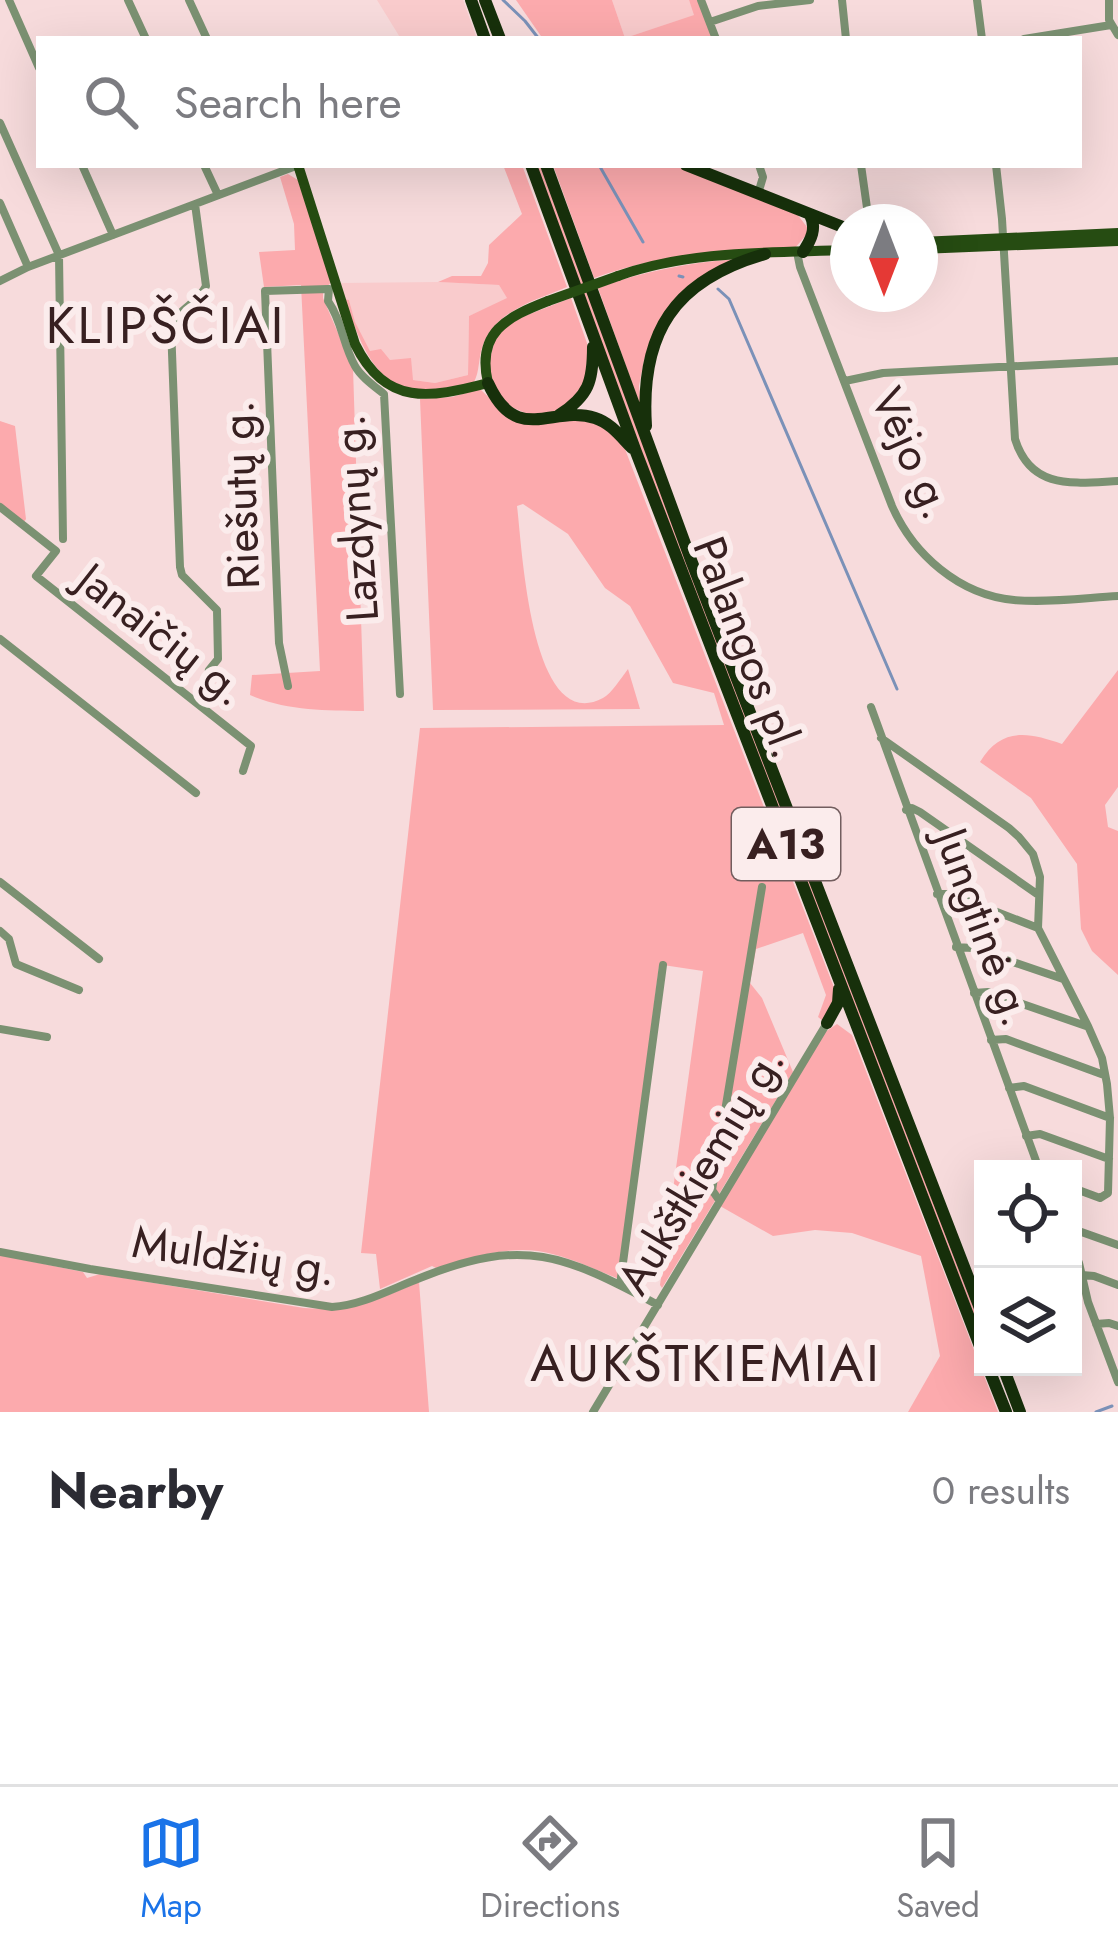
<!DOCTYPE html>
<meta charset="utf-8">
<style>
:root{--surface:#fff;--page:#f2f2f3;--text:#2b2b33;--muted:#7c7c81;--line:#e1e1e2;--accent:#1a73e8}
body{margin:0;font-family:Jost,sans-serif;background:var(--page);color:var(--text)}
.controls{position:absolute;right:36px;bottom:36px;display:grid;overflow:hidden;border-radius:0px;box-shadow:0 12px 48px #0002}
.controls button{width:108px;height:108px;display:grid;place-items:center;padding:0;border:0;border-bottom:3px solid var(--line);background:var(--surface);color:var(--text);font:60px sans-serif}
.compass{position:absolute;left:830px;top:204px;width:108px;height:108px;border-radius:50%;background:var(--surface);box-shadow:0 12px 48px #0002;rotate:180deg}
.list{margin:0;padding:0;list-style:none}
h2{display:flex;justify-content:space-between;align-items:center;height:156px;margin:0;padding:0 48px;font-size:51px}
h2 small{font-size:39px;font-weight:400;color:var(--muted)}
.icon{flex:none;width:66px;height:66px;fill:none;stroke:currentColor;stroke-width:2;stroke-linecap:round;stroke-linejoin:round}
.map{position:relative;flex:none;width:1118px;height:1412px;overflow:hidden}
.search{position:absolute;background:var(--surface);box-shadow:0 12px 48px #0002;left:36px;right:36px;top:36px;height:132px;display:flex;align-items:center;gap:30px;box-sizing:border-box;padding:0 42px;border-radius:0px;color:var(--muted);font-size:45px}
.sheet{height:372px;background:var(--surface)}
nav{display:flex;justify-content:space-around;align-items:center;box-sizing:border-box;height:168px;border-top:3px solid var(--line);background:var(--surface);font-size:33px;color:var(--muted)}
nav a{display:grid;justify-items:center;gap:6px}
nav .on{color:var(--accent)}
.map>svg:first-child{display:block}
.built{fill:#f9cbcc}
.green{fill:#fcaaad}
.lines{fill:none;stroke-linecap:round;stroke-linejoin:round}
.stream{stroke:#7b91b8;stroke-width:3}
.minor{stroke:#7b9172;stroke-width:8}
.major{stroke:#264c12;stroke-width:10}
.highway{stroke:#17300b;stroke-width:12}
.major-bridge{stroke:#264c12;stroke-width:10}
.labels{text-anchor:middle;stroke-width:12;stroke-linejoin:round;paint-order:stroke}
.shield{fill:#fbecec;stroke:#725d5e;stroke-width:3}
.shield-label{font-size:42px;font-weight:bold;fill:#382021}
.street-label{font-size:45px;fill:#382021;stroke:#fbecec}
.quarter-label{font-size:51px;letter-spacing:3px;fill:#382021;stroke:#fbecec}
</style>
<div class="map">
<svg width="1118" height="1412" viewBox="0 0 1118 1412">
<rect width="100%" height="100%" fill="#f7dbdc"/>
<path class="built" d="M 377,0 L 463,0 L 477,39 L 401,39 Z
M 612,0 L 689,0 L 695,15 L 625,38 Z
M 438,282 L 499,285 L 508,299 L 469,316 L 468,375 L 435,383 L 413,380 L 389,360 L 370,351 L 355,323 L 349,300 L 345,299 L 339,283 Z"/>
<path class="green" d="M 516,0 L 612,0 L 625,38 L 694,15 L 689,0 L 698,0 L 713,39 L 543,39 Z
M 503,165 L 522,165 L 567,287 C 536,300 495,311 483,345 C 478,358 480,371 474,382 C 462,385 449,390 437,392 C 378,398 360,344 345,299 L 349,300 L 355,322 L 370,351 L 381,349 L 390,360 L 411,358 L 413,380 L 435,383 L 468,375 L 469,316 L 507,298 L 499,285 L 438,282 L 452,276 L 481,276 L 488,263 L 489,245 L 522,214 Z
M 535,165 L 540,165 L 666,507 L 983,1329 L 983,1342 L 704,620 Z
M 553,165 L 675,165 L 797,214 L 807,227 L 807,234 L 795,248 C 724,252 662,253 594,278 Z
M 288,174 L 298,180 L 331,282 L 323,292 L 323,298 L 353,368 L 364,711 C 324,710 288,711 250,695 L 252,675 L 320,671 L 301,285 L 264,287 L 259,252 L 295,250 L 294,224 L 280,177 Z
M 736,259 L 710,272 L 652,338 L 644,360 L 639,386 L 641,408 L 598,288 C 644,271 687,263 736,259 Z
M 571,298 L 588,346 L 585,387 L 562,410 L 543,415 L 528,414 L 511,407 L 497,393 L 488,367 L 495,338 L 512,321 Z
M 480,389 L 503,411 L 600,423 L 623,444 L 835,990 L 836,998 L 823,1021 L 818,1017 L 826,995 L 803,933 L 756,949 L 750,983 L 762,998 L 793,1072 L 662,1288 L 660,1285 L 703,971 L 663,965 L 659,966 L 619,1279 C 593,1269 566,1255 538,1251 C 505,1246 468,1259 436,1268 L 432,1266 L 380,1289 L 376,1254 L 361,1253 L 420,728 L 724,725 L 714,693 L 673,683 L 630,606 L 605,588 L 568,534 L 523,504 L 517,506 C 522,544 530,737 603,698 C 612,693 621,678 628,669 L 640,709 L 433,710 L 420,399 L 452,397 Z
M 0,421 L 15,426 L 26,519 L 24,522 L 0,503 Z
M 1118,670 L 1118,787 L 1105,805 L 1108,827 L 1118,831 L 1118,975 L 1092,951 L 1081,929 L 1077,864 L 1031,798 L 980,762 C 1001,727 1028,732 1062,744 Z
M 837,1024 L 852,1035 L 998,1412 L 908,1412 L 940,1356 L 921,1256 L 852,1233 L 815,1230 L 773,1236 L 720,1206 L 825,1032 Z
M 0,1255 L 83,1272 L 87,1278 L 100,1274 L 304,1308 C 355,1311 374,1301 419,1282 L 429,1412 L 0,1412 Z"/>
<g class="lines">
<path class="stream" d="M 503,0 L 525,21 L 539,39
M 599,165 L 643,242
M 679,276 L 683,277
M 718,289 L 729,299 L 897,689
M 1096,1412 L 1112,1406"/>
<path class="minor" d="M 9,0 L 39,68
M 128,0 L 146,39
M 189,0 L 207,39
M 701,0 L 716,39
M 842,0 L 846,39
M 977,0 L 982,39
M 1109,0 L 1109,20 L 1118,35
M 710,22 L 758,6 L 810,0
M 1024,39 L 1111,25
M 0,123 L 59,255 L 63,539
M 82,165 L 113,235
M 204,165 L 218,195
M 861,165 L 869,222
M 996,165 L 1002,219 L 1015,439 C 1031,491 1075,483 1118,481
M 758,194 L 763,177 L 759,165
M 0,203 L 28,267
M 195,204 L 206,286 C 198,303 179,308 171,326 L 180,567 L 182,575 L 217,610 L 218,659 L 209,670
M 797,252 L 800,267 L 892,506 C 913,554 959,595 1014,600 C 1048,603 1084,598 1118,596
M 0,281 L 28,267 L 296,166
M 329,289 L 328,301 C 342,321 343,345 355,366 C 361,377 374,386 384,394 L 400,694
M 845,381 L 883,373 L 1118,361
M 0,507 L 56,551 L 36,576 L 251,746 L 243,771
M 0,639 L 196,793
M 288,686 L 279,643 L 265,291 L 328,289
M 871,707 L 1039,1169
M 881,738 L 1009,828 L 1019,837 L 1033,854 L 1040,877 L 1038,928 L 1088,1026 L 1102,1058 L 1107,1084 L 1110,1118 L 1108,1193 L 1100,1198 L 1073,1188
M 906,810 L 912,808 L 920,812 L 1037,894
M 0,882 L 99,959
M 937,894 L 951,894 L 1038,928
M 0,931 L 9,939 L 16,964 L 79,990
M 956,947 L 972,948 L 1063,979
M 974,993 L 988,992 L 1086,1026
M 0,1029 L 47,1037
M 991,1040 L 1006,1039 L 1104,1075
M 1009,1088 L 1024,1086 L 1110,1118
M 1026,1136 L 1040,1134 L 1109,1159
M 719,1200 L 712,1190 L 762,887
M 1073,1229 L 1118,1245
M 1073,1250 L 1079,1263 L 1088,1302 L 1118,1382
M 0,1252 L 90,1269 L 332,1307 C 363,1305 391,1289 420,1278 C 524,1236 564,1255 658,1305
M 1082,1275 L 1094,1276 L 1118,1285
M 620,1285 L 663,965
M 1096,1324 L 1109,1323 L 1118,1326
M 593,1412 L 827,1023"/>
<path class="major" d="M 298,165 L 355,344 C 386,407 430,398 488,383 C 476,332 507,317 548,301
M 920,242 L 1118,233
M 920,249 L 1118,241
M 618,276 C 691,250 771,253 848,250"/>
<path class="highway" d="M 471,0 L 485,39
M 485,0 L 500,39
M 531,165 L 636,452 L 983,1354
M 546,165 L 691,560 L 983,1316
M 686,165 L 848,229
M 803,252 C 811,240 817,228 810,215
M 488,383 C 517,447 553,404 595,418 C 611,423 621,437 632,448
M 559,415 C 589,396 593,381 593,347
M 646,426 C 640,333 674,280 765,254
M 827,1023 L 838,1003 L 839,989
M 988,1367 L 1006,1412
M 1003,1367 L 1020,1412"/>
<path class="major-bridge" d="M 548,301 L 618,276"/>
</g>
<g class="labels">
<rect class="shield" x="732" y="808" width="108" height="72" rx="9"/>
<g class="shield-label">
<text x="786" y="859">A13</text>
</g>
<g class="street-label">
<text transform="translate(913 453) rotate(66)" y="16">Vėjo g.</text>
<text transform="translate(240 495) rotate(-92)" y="16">Riešutų g.</text>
<text transform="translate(355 518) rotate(-94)" y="16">Lazdynų g.</text>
<text transform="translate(162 634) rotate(38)" y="16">Janaičių g.</text>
<text transform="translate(749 647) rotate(69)" y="16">Palangos pl.</text>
<text transform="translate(985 927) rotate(70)" y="16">Jungtinė g.</text>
<text transform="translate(700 1170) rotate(-59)" y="16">Aukštkiemių g.</text>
<text transform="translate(234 1255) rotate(8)" y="16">Muldžių g.</text>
</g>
<g class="quarter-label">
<text x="166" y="343">KLIPŠČIAI</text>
<text x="706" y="1381">AUKŠTKIEMIAI</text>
</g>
</g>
</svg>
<div class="controls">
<button><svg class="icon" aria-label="locate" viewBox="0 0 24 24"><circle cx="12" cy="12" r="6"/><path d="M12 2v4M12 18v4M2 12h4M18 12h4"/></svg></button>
<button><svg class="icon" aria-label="layers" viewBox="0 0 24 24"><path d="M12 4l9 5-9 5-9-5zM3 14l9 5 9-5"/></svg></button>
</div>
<svg class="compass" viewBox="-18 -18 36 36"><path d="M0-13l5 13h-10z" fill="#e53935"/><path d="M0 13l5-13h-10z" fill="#7c7c81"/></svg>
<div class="search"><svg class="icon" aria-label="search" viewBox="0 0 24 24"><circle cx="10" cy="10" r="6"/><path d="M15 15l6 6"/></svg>Search here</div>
</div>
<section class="sheet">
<h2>Nearby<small>0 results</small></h2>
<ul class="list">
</ul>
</section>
<nav>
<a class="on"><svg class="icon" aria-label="map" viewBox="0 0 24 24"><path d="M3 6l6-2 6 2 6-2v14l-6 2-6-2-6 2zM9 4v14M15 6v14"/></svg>Map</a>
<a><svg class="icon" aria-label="directions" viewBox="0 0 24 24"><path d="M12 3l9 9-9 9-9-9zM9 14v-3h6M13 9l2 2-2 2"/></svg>Directions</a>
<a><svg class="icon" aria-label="saved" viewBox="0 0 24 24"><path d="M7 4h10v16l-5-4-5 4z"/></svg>Saved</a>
</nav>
